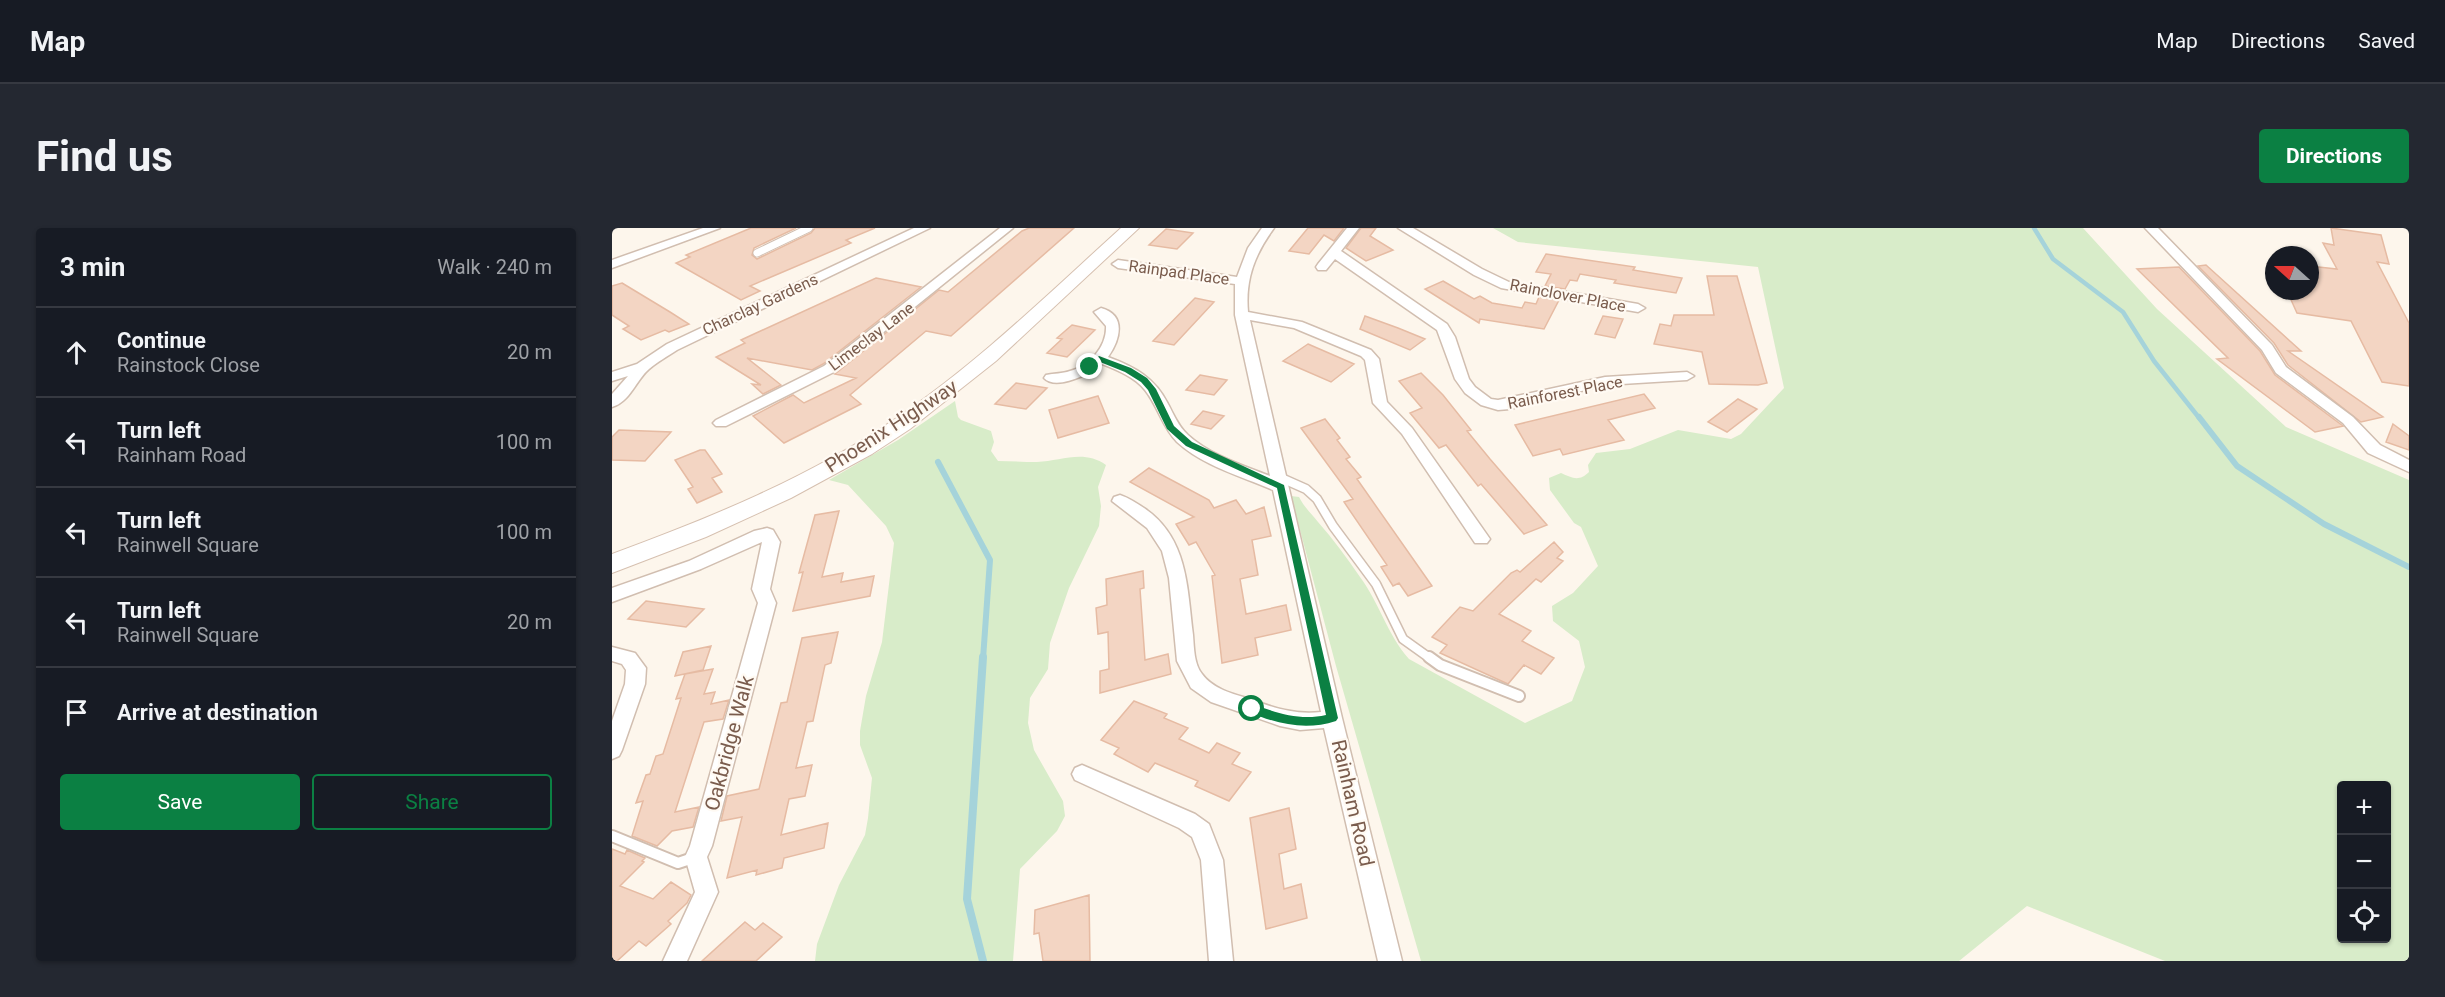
<!DOCTYPE html>
<meta charset="utf-8">
<style>
:root{--surface:#171b24;--page:#242831;--text:#f1f3f6;--muted:#9ea1a6;--line:#363941;--accent:#0b8043}
body{margin:0;font-family:Roboto,sans-serif;background:var(--page);color:var(--text)}
.controls{position:absolute;right:18px;bottom:18px;display:grid;overflow:hidden;border-radius:6px;box-shadow:0 2px 4px #0004}
.controls button{width:54px;height:54px;display:grid;place-items:center;padding:0;border:0;border-bottom:2px solid var(--line);background:var(--surface);color:var(--text);font:30px sans-serif}
.compass{position:absolute;left:1653px;top:18px;width:54px;height:54px;border-radius:50%;background:var(--surface);box-shadow:0 2px 4px #0004;rotate:291deg}
.stop{position:absolute;width:18px;height:18px;margin:-14px;border:4px solid #0b8043;border-radius:50%;background:#fff}
.stop.end{background:#0b8043;border-color:#fff;box-shadow:0 2px 6px #0008}
.list{margin:0;padding:0;list-style:none}
h2{display:flex;justify-content:space-between;align-items:center;height:78px;margin:0;padding:0 24px;font-size:26px}
h2 small{font-size:20px;font-weight:400;color:var(--muted)}
.list li{display:grid;grid-template-columns:39px 1fr auto;gap:18px;align-items:center;box-sizing:border-box;height:90px;padding:0 24px;border-top:2px solid var(--line)}
.list b{display:block;font-size:22px;white-space:nowrap}
.list p{margin:0;font-size:20px;white-space:nowrap;color:var(--muted)}
.list em{font-size:20px;font-style:normal;color:var(--muted)}
.actions{display:flex;gap:12px;padding:18px 24px}
.actions a{flex:1;padding:14px 0;border:2px solid var(--accent);border-radius:6px;text-align:center;font-size:21px;color:var(--accent)}
.actions .main{background:var(--accent);color:#fff}
.icon{flex:none;width:33px;height:33px;fill:none;stroke:currentColor;stroke-width:2;stroke-linecap:round;stroke-linejoin:round}
.map{position:relative;flex:none;width:1797px;height:733px;overflow:hidden;border-radius:6px}
header{display:flex;align-items:center;gap:36px;box-sizing:border-box;height:84px;padding:0 30px;background:var(--surface);border-bottom:2px solid var(--line)}
header strong{font-size:28px}
nav{display:flex;gap:33px;margin-inline-start:auto;font-size:21px}
.intro{display:flex;align-items:center;justify-content:space-between;box-sizing:border-box;height:144px;padding:0 36px}
h1{margin:0;font-size:42px}
.button{padding:15px 27px;border-radius:6px;background:var(--accent);color:#fff;font-size:21px;font-weight:700}
main{display:flex;gap:36px;padding:0 36px}
aside{flex:1;background:var(--surface);border-radius:6px;box-shadow:0 2px 4px #0004}
.map>svg:first-child{display:block}
.green{fill:#d8ecc9;fill-rule:evenodd}
.lines{fill:none;stroke-linecap:round;stroke-linejoin:round}
.stream-far2{stroke:#a5d3da;stroke-width:4.5}
.stream-far1{stroke:#a5d3da;stroke-width:6}
.stream{stroke:#a5d3da;stroke-width:8}
.building{fill:#f3d5c3;stroke:#e6bba3;stroke-width:1.5}
.service-far2-casing{stroke:#d1beb0;stroke-width:9}
.service-far1-casing{stroke:#d1beb0;stroke-width:11}
.service-casing{stroke:#d1beb0;stroke-width:14}
.minor-casing{stroke:#d1beb0;stroke-width:3}
.secondary-casing{stroke:#d6c0b0;stroke-width:2}
.service-far2{stroke:#fff;stroke-width:7}
.service-far1{stroke:#fff;stroke-width:8}
.service{stroke:#fff;stroke-width:10}
.minor{fill:#fff;fill-rule:evenodd}
.secondary{fill:#fff;fill-rule:evenodd}
.route{fill:#0b8043}
.labels{text-anchor:middle;stroke-width:4.5;stroke-linejoin:round;paint-order:stroke}
.far-street-label{font-size:16px;fill:#7a5c4d;stroke:#fffaf3}
.street-label{font-size:20px;fill:#7a5c4d;stroke:#fffaf3}
</style>
<header>
<strong>Map</strong>
<nav><a>Map</a><a>Directions</a><a>Saved</a></nav>
</header>
<div class="intro"><h1>Find us</h1><a class="button">Directions</a></div>
<main>
<aside>
<h2>3 min<small>Walk · 240 m</small></h2>
<ul class="list">
<li><svg class="icon" aria-label="ahead" viewBox="0 0 24 24"><path d="M12 20V5M6 11l6-6 6 6"/></svg><div><b>Continue</b><p>Rainstock Close</p></div><em>20 m</em></li>
<li><svg class="icon" aria-label="left" viewBox="0 0 24 24"><path d="M17 20v-9H6M10 6l-5 5 5 5"/></svg><div><b>Turn left</b><p>Rainham Road</p></div><em>100 m</em></li>
<li><svg class="icon" aria-label="left" viewBox="0 0 24 24"><path d="M17 20v-9H6M10 6l-5 5 5 5"/></svg><div><b>Turn left</b><p>Rainwell Square</p></div><em>100 m</em></li>
<li><svg class="icon" aria-label="left" viewBox="0 0 24 24"><path d="M17 20v-9H6M10 6l-5 5 5 5"/></svg><div><b>Turn left</b><p>Rainwell Square</p></div><em>20 m</em></li>
<li><svg class="icon" aria-label="arrive" viewBox="0 0 24 24"><path d="M6 21V4h12l-3 4 3 4H6"/></svg><div><b>Arrive at destination</b></div></li>
</ul>
<div class="actions"><a class="main">Save</a><a>Share</a></div>
</aside>
<div class="map">
<svg width="1797" height="733" viewBox="0 0 1797 733">
<rect width="100%" height="100%" fill="#fdf6ec"/>
<path class="green" d="M 881,0 L 1471,0 L 1545,81 L 1674,199 L 1797,252 L 1797,733 L 1553,733 L 1415,678 L 1347,733 L 809,733 L 724,438 L 679,268 L 687,269 C 692,279 699,285 706,294 C 721,311 735,330 748,349 C 768,376 775,406 797,431 L 913,495 L 960,473 L 973,439 L 967,413 L 941,393 L 940,378 L 961,365 L 986,338 L 969,299 L 962,295 L 938,262 L 937,250 L 949,245 C 960,250 967,254 977,244 L 976,237 L 984,225 L 1018,221 L 1066,202 L 1119,211 L 1129,206 L 1172,160 L 1146,39 L 906,14 ZM 1730,558 L 1774,558 L 1774,710 L 1730,710 Z
M 343,173 L 346,189 L 349,192 L 379,203 L 382,214 L 379,223 L 386,233 C 399,233 412,234 425,234 C 449,233 472,221 494,237 L 486,259 L 489,278 L 487,298 L 457,360 L 438,415 L 436,441 L 418,470 L 416,495 L 422,522 L 451,573 L 453,588 L 445,603 L 408,641 L 401,733 L 203,733 L 205,716 L 227,657 L 253,607 L 256,590 L 260,550 L 248,517 L 248,503 L 254,468 L 270,414 L 282,315 L 274,298 L 236,257 L 217,252 L 286,212 Z"/>
<g class="lines">
<path class="stream-far2" d="M 1422,0 L 1441,31 L 1511,84 L 1542,133 L 1588,191"/>
<path class="stream-far1" d="M 1587,189 L 1625,238 L 1712,296 L 1797,339
M 326,234 L 378,332 L 371,431"/>
<path class="stream" d="M 371,733 L 355,671 L 371,429"/>
</g>
<path class="building" d="M 139,0 L 184,0 L 142,20 L 140,27 L 145,31 L 199,5 L 203,0 L 263,0 L 234,12 L 239,15 L 138,58 L 148,63 L 129,72 L 64,35 L 78,29 L 74,27 Z
M 417,0 L 462,0 L 339,108 L 314,103 L 238,167 L 249,176 L 172,215 L 141,188 L 181,167 L 192,175 L 244,150 L 223,146 L 327,62 L 336,64 L 410,3 Z
M 696,0 L 732,0 L 722,13 L 712,7 L 697,26 L 677,23 Z
M 749,0 L 764,0 L 758,8 L 781,22 L 754,33 L 734,20 Z
M 1719,0 L 1769,7 L 1777,36 L 1765,34 L 1797,95 L 1797,158 L 1770,154 L 1739,93 L 1685,85 L 1675,63 L 1698,63 L 1698,38 L 1725,41 L 1711,15 L 1722,17 Z
M 554,1 L 581,5 L 565,21 L 537,17 Z
M 934,26 L 1023,39 L 1021,42 L 1070,50 L 1064,65 L 1002,55 L 1004,52 L 968,46 L 965,53 L 958,52 L 953,61 L 933,58 L 939,46 L 924,44 Z
M 1594,37 L 1689,123 L 1676,123 L 1771,189 L 1749,194 L 1676,137 L 1662,115 L 1586,38 Z
M 1567,39 L 1648,123 L 1663,147 L 1731,198 L 1703,204 L 1605,131 L 1616,130 L 1525,41 Z
M 1095,48 L 1125,48 L 1155,155 L 1146,157 L 1097,156 L 1090,124 L 1042,116 L 1048,96 L 1059,98 L 1062,87 L 1102,87 Z
M 264,50 L 309,59 L 211,136 L 200,142 L 135,130 L 169,157 L 151,166 L 140,156 L 149,157 L 104,129 L 133,115 L 129,112 Z
M 831,53 L 862,71 L 868,68 L 880,75 L 910,80 L 913,74 L 924,76 L 927,69 L 947,72 L 932,101 L 868,91 L 867,95 L 813,61 Z
M 10,55 L 58,84 L 77,96 L 57,104 L 53,102 L 29,112 L 11,101 L 17,98 L 0,87 L 0,58 Z
M 583,70 L 602,74 L 562,117 L 541,113 Z
M 753,88 L 786,100 L 813,111 L 798,122 L 748,101 Z
M 991,88 L 1011,91 L 1003,110 L 983,106 Z
M 460,97 L 483,102 L 455,129 L 435,125 L 450,111 L 445,110 Z
M 696,116 L 742,136 L 719,154 L 671,133 Z
M 809,145 L 831,167 L 859,202 L 855,203 L 878,231 L 935,297 L 912,306 L 869,256 L 866,258 L 834,217 L 827,220 L 798,185 L 810,180 L 787,153 Z
M 588,147 L 615,152 L 602,167 L 574,162 Z
M 404,155 L 410,156 L 435,160 L 414,181 L 383,176 Z
M 1032,166 L 1043,180 L 996,192 L 1012,212 L 951,227 L 948,221 L 921,228 L 903,197 Z
M 486,168 L 497,195 L 446,210 L 437,182 Z
M 1126,171 L 1145,181 L 1115,204 L 1096,194 Z
M 591,183 L 612,188 L 599,201 L 579,196 Z
M 713,191 L 728,210 L 725,212 L 738,229 L 734,231 L 749,249 L 745,251 L 820,358 L 796,368 L 787,355 L 781,358 L 769,339 L 775,337 L 732,274 L 741,271 L 689,200 Z
M 1781,196 L 1797,208 L 1797,222 L 1774,214 Z
M 7,202 L 59,204 L 33,233 L 0,232 L 0,209 Z
M 88,222 L 93,222 L 110,246 L 100,250 L 110,264 L 85,275 L 76,261 L 81,259 L 63,232 Z
M 537,240 L 597,272 L 602,280 L 624,272 L 634,286 L 652,279 L 659,308 L 640,312 L 646,347 L 628,351 L 634,386 L 674,377 L 679,402 L 643,410 L 646,427 L 610,435 L 600,348 L 603,347 L 584,314 L 577,317 L 564,296 L 582,289 L 518,254 Z
M 227,283 L 210,349 L 231,345 L 229,354 L 262,348 L 258,368 L 181,383 L 191,344 L 187,345 L 203,287 Z
M 942,314 L 951,324 L 945,330 L 951,333 L 929,354 L 924,351 L 887,386 L 919,403 L 910,413 L 942,430 L 929,446 L 912,437 L 896,456 L 828,425 L 835,417 L 820,409 L 848,379 L 861,383 L 899,345 L 905,342 L 908,344 Z
M 531,343 L 532,360 L 528,361 L 533,432 L 556,426 L 559,446 L 488,465 L 488,443 L 497,441 L 496,404 L 486,406 L 484,380 L 495,377 L 494,351 Z
M 34,373 L 92,381 L 74,399 L 16,391 Z
M 226,404 L 219,435 L 213,437 L 201,493 L 195,494 L 184,540 L 200,537 L 193,568 L 177,571 L 169,607 L 216,595 L 212,620 L 172,630 L 170,640 L 144,647 L 145,642 L 115,650 L 130,589 L 109,593 L 115,568 L 147,561 L 169,475 L 175,474 L 190,410 Z
M 99,418 L 91,442 L 63,448 L 71,424 Z
M 101,441 L 92,466 L 103,464 L 99,476 L 117,472 L 111,491 L 92,494 L 63,584 L 87,579 L 81,599 L 60,603 L 45,618 L 20,608 L 31,573 L 24,575 L 34,547 L 38,546 L 44,528 L 51,526 L 69,470 L 64,471 L 73,446 Z
M 522,473 L 555,486 L 552,490 L 576,500 L 567,511 L 597,525 L 605,515 L 628,525 L 620,536 L 639,544 L 617,573 L 583,558 L 586,553 L 543,535 L 536,544 L 502,526 L 507,520 L 489,512 Z
M 677,580 L 684,621 L 667,626 L 672,661 L 689,656 L 695,690 L 654,701 L 638,590 Z
M 0,621 L 13,626 L 15,622 L 33,630 L 30,633 L 32,634 L 8,658 L 41,671 L 59,654 L 79,667 L 75,675 L 56,693 L 59,696 L 34,718 L 27,713 L 5,733 L 0,733 Z
M 477,667 L 478,733 L 431,733 L 427,705 L 422,706 L 423,682 Z
M 133,694 L 143,702 L 151,695 L 170,709 L 144,733 L 90,733 Z"/>
<g class="lines">
<defs>
<path id="service-far2" d="M 145,25 L 197,0"/>
<path id="service-far1" d="M 667,249 L 694,261 L 705,271 L 721,298 L 764,356 L 791,411 L 819,431"/>
<path id="service" d="M 817,429 L 828,437 L 907,468
M 0,608 L 66,635 L 84,629"/>
<path id="minor" d="M 91,0 L 108,0 L 0,40 L 0,32 Z
M 302,0 L 318,0 L 65,122 C 56,128 45,134 37,141 C 24,152 18,174 0,179 L 0,166 L 16,148 L 0,153 L 0,144 L 25,136 L 55,116 Z
M 388,0 L 401,0 L 222,144 L 114,198 L 104,198 L 101,195 L 104,192 L 212,138 Z
M 650,0 L 662,0 C 643,26 633,51 636,84 L 690,94 L 759,122 L 767,131 L 775,174 L 800,200 L 878,311 L 875,315 L 863,315 L 790,206 L 761,175 L 753,132 L 749,128 L 682,100 L 638,92 L 730,490 L 790,733 L 766,733 L 712,500 L 688,502 L 668,498 L 599,474 L 579,460 L 565,433 L 557,350 L 550,323 L 535,300 L 500,273 L 502,269 L 508,267 C 517,270 524,275 532,280 C 576,310 575,359 581,407 C 582,420 582,436 590,446 C 601,461 621,466 638,471 C 662,480 683,487 709,484 L 661,262 C 629,248 591,238 565,214 C 550,199 546,178 533,162 C 523,149 505,142 490,136 C 478,146 444,163 432,150 L 434,147 C 442,145 450,146 458,143 C 478,138 495,118 494,98 L 482,84 L 489,80 C 515,87 508,112 496,129 C 523,139 543,150 556,176 C 562,187 566,198 576,207 C 598,227 630,237 658,248 L 623,87 L 623,56 L 506,40 L 500,36 L 506,32 L 625,49 L 636,20 Z
M 735,0 L 747,0 L 729,23 L 835,96 L 843,109 L 857,151 L 863,159 L 879,171 L 886,172 L 993,149 L 1075,144 L 1082,148 L 1075,152 L 993,157 L 898,181 L 886,182 L 869,177 L 853,165 L 843,151 L 825,102 L 723,31 L 714,42 L 706,42 L 704,39 L 706,36 Z
M 786,0 L 801,0 L 870,41 L 897,54 L 1026,76 L 1033,80 L 1026,84 L 889,60 L 862,47 Z
M 1533,0 L 1546,0 L 1660,117 L 1674,139 L 1741,189 L 1768,217 L 1797,232 L 1797,244 L 1756,225 L 1731,195 L 1664,145 L 1650,122 Z
M 155,300 L 161,302 L 168,314 L 158,361 L 164,375 L 100,618 L 95,629 L 106,664 L 75,733 L 51,733 L 83,664 L 73,629 L 78,618 L 146,375 L 140,361 L 150,314 L 89,341 L 0,374 L 0,360 L 77,333 L 142,303 Z
M 0,419 L 23,425 L 34,440 L 33,456 L 10,522 L 7,528 L 0,531 L 0,493 L 13,456 L 14,442 L 10,436 L 0,433 Z
M 470,537 L 583,586 L 597,596 L 611,632 L 621,733 L 597,733 L 589,632 L 580,609 L 567,600 L 463,552 L 460,546 L 463,540 Z"/>
<path id="secondary" d="M 509,0 L 527,0 L 384,133 L 298,201 L 260,226 L 179,270 L 94,309 L 0,345 L 0,326 C 98,290 196,250 283,191 C 365,136 436,66 509,0 Z"/>
</defs>
<use href="#service-far2" class="service-far2-casing"/>
<use href="#service-far1" class="service-far1-casing"/>
<use href="#service" class="service-casing"/>
<use href="#minor" class="minor-casing"/>
<use href="#secondary" class="secondary-casing"/>
<use href="#service-far2" class="service-far2"/>
<use href="#service-far1" class="service-far1"/>
<use href="#service" class="service"/>
<use href="#minor" class="minor"/>
<use href="#secondary" class="secondary"/>
</g>
<path class="route" d="M 487,128 L 519,140 L 535,150 L 544,161 L 562,198 L 580,214 L 672,257 L 726,490 L 724,493 C 693,503 666,496 636,484 L 635,481 L 640,476 C 665,485 688,493 714,487 L 665,260 L 574,218 L 555,201 L 536,162 L 529,154 L 513,144 L 488,134 L 481,141 L 475,141 L 475,138 Z"/>
<g class="labels">
<g class="far-street-label">
<text transform="translate(567 44) rotate(8)" y="6">Rainpad Place</text>
<text transform="translate(956 67) rotate(11)" y="6">Rainclover Place</text>
<text transform="translate(148 76) rotate(-25)" y="6">Charclay Gardens</text>
<text transform="translate(259 108) rotate(-37)" y="6">Limeclay Lane</text>
<text transform="translate(953 164) rotate(-11)" y="6">Rainforest Place</text>
</g>
<g class="street-label">
<text transform="translate(279 198) rotate(-33)" y="7">Phoenix Highway</text>
<text transform="translate(117 515) rotate(-75)" y="7">Oakbridge Walk</text>
<text transform="translate(741 575) rotate(77)" y="7">Rainham Road</text>
</g>
</g>
</svg>
<div class="controls">
<button>+</button>
<button>−</button>
<button><svg class="icon" aria-label="locate" viewBox="0 0 24 24"><circle cx="12" cy="12" r="6"/><path d="M12 2v4M12 18v4M2 12h4M18 12h4"/></svg></button>
</div>
<svg class="compass" viewBox="-18 -18 36 36"><path d="M0-13l5 13h-10z" fill="#e53935"/><path d="M0 13l5-13h-10z" fill="#9ea1a6"/></svg>
<div class="stop" style="left:640px;top:481px"></div>
<div class="stop end" style="left:478px;top:139px"></div>
</div>
</main>
